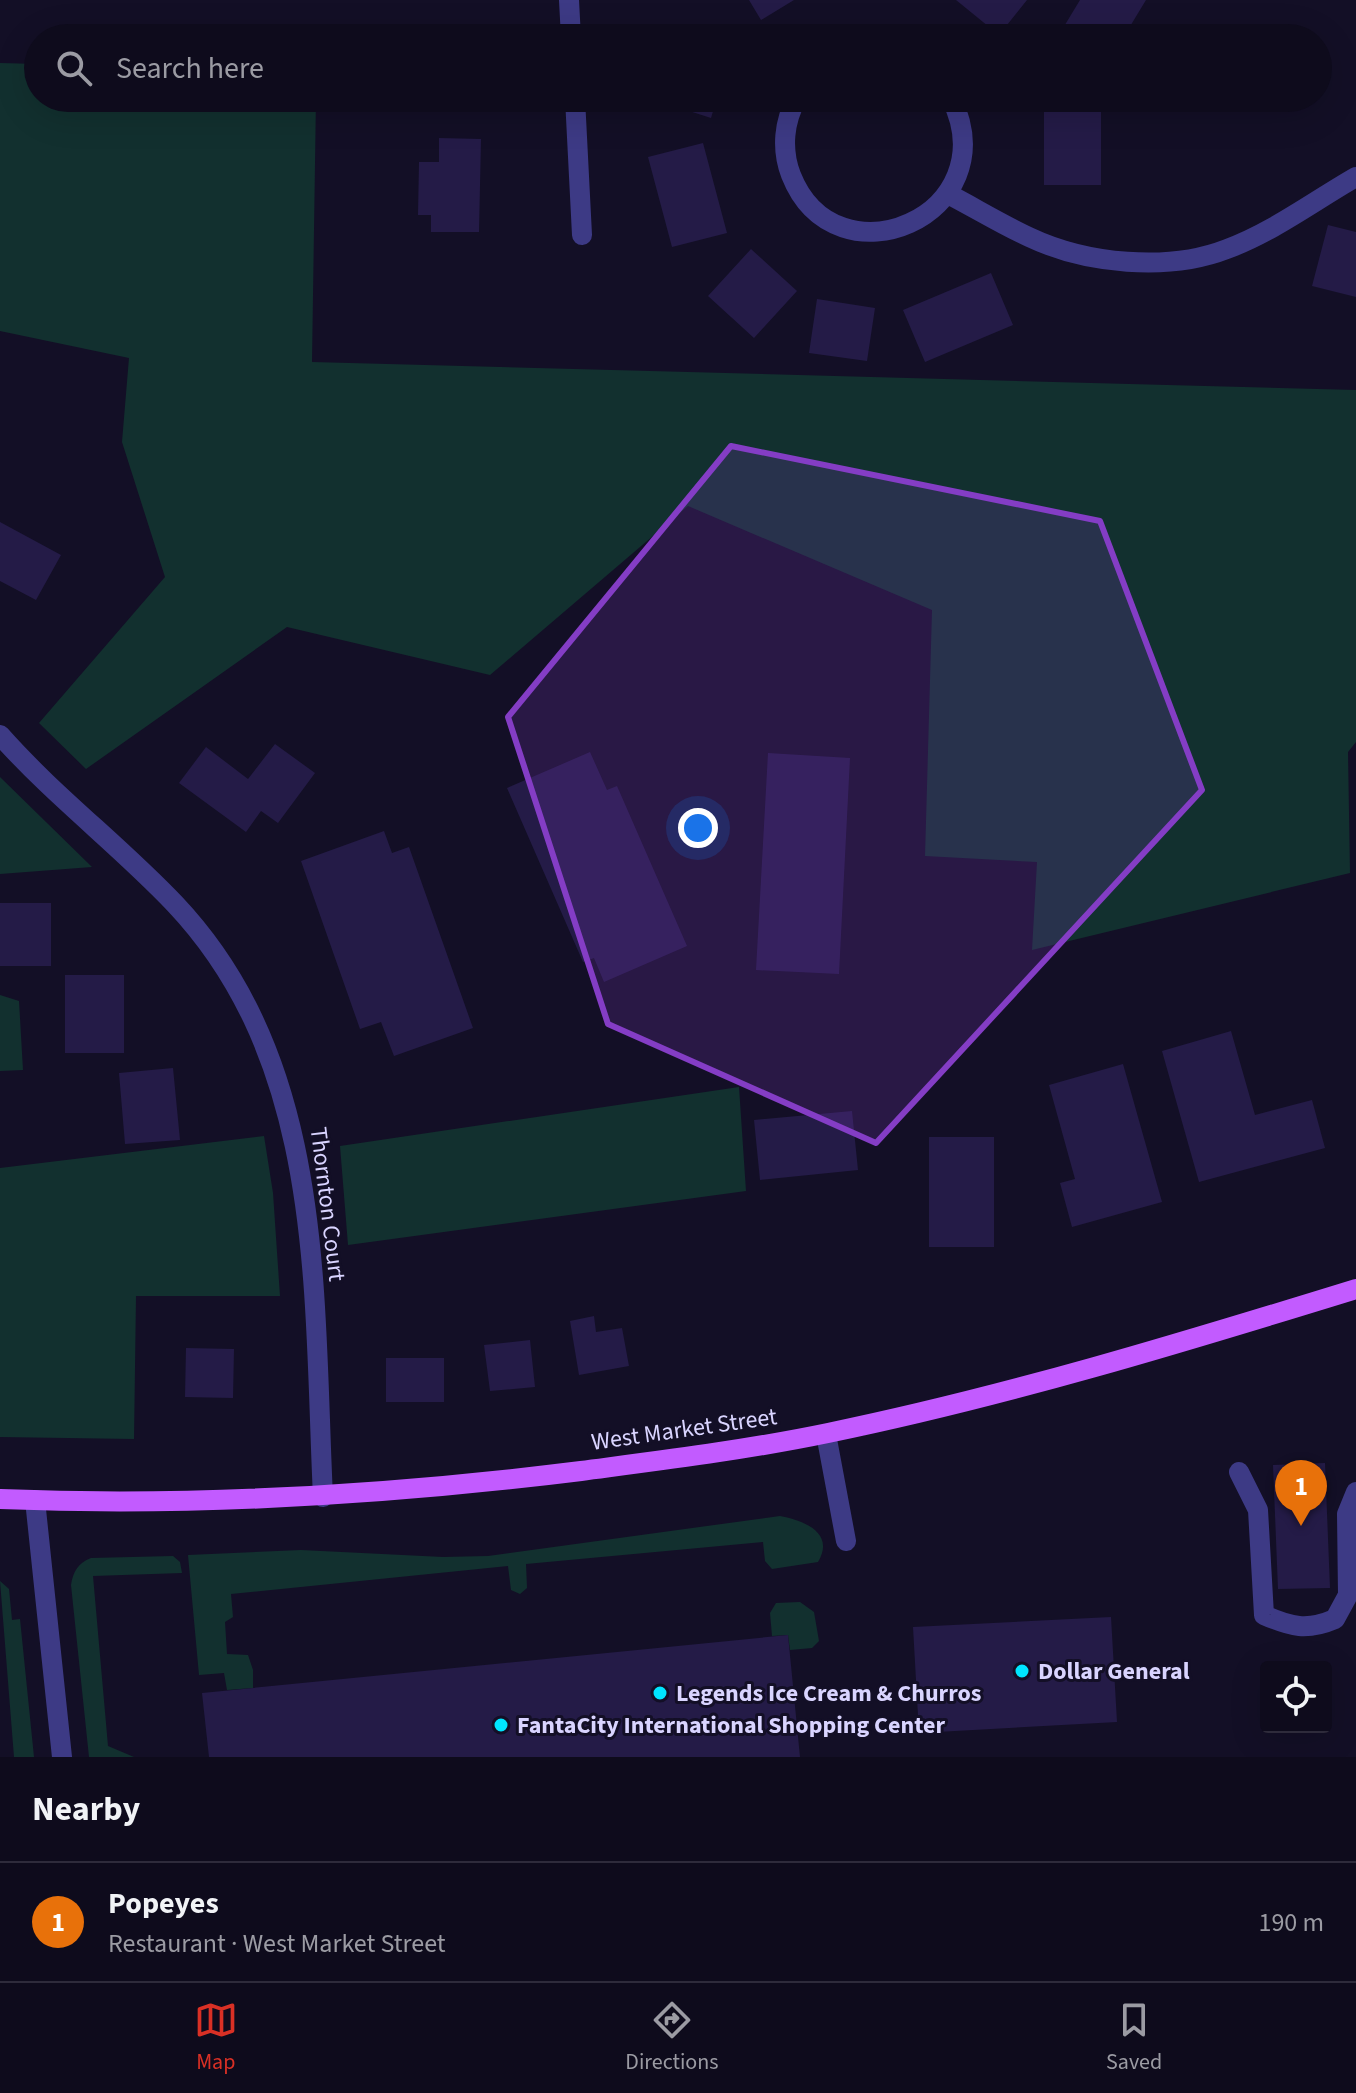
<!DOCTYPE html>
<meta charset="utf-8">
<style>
:root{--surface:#0e0b1c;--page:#1c1929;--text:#f1f3f6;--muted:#9b9ba3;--line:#2e2b3b;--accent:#d93025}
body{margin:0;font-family:"Source Sans 3",sans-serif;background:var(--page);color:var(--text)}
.controls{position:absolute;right:24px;bottom:24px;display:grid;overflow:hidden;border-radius:8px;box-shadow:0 8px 32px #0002}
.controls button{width:72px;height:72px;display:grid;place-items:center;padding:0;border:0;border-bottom:2px solid var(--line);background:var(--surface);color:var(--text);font:40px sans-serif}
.you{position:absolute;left:698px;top:828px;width:28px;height:28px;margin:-20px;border:6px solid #fff;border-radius:50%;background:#1a73e8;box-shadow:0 0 0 12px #1a73e833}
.badge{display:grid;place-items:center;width:52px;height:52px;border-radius:50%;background:var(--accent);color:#fff;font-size:26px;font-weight:700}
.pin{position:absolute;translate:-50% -66px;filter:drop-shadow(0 2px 4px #0008)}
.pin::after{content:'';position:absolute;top:42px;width:28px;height:24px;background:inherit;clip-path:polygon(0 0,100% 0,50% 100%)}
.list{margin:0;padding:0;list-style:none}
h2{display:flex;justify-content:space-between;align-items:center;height:104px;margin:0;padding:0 32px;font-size:34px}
h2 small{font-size:26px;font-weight:400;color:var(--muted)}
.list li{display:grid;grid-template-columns:52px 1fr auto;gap:24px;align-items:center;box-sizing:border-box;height:120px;padding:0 32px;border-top:2px solid var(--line)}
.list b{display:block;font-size:30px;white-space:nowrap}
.list p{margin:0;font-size:26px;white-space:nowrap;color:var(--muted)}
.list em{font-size:26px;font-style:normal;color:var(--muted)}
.icon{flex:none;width:44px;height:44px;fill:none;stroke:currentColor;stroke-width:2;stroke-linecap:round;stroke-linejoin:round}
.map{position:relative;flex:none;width:1356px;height:1757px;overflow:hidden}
.search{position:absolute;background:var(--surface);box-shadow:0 8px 32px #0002;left:24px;right:24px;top:24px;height:88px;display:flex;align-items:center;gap:20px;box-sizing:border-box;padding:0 28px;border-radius:44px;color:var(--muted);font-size:30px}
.sheet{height:224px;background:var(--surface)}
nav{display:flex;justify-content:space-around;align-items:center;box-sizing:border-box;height:112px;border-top:2px solid var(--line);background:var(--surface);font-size:22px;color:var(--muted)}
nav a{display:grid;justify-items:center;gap:4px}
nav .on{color:var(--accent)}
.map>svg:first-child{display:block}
.green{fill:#12302f}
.building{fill:#241b47}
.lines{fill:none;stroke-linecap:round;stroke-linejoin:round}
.minor{stroke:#3d3a85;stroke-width:20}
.major{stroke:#c25bff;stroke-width:20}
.marked{fill:#843dc5;fill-opacity:0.2;stroke:#843dc5;stroke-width:6;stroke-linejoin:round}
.poi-dot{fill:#00e5ff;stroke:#130f26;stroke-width:3}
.labels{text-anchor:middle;stroke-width:6;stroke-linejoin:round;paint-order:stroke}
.street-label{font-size:24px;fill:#d9d4ff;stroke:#130f26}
.poi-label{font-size:24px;font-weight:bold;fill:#d9d4ff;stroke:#130f26;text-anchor:start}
</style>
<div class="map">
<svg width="1356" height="1757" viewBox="0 0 1356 1757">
<rect width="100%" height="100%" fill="#130f26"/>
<path class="green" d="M 0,63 L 38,64 L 38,98 L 316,98 L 312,362 L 1356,390 L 1356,742 L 1348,752 L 1350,873 L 1032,950 L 1037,862 L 925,856 L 932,610 L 688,506 L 490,675 L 287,627 L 86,769 L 39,723 L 165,577 L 122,442 L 129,358 L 0,331 Z
M 0,777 L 92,867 L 0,874 Z
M 0,995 L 19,1001 L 23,1070 L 0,1071 Z
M 739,1087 L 746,1191 L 348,1245 L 340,1146 Z
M 264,1136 L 273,1193 L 280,1296 L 136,1296 L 134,1439 L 0,1437 L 0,1168 Z
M 780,1516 C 802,1520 836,1532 818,1562 L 772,1569 L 765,1561 L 763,1542 L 526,1564 L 527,1588 L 520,1594 L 511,1590 L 508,1566 L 231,1594 L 233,1617 L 225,1622 L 227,1654 L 248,1655 L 253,1670 L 253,1688 L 227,1690 L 224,1673 L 199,1675 L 188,1555 L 301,1550 L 443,1557 L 488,1556 Z
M 173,1556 L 180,1562 L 182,1573 L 93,1576 L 108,1746 L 134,1757 L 89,1757 L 71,1585 C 73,1572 78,1563 91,1558 Z
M 0,1581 L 9,1589 L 12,1620 L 20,1619 L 34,1757 L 14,1757 Z
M 800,1602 L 814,1612 L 819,1641 L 812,1648 L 790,1650 L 788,1635 L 772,1636 L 770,1613 L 776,1603 Z"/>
<path class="building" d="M 749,0 L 794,0 L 761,20 Z
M 956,0 L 1027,0 L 999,35 Z
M 1080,0 L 1146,0 L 1123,38 L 1057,38 Z
M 659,98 L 717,98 L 711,118 L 658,101 Z
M 1044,98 L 1101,98 L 1101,185 L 1044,185 Z
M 439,138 L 481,139 L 479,232 L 431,232 L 431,215 L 418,215 L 419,162 L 439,162 Z
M 703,143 L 727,233 L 672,247 L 648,157 Z
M 1328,225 L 1356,232 L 1356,297 L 1312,286 Z
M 751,249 L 797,291 L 754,338 L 708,296 Z
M 991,273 L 1013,325 L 925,362 L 903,310 Z
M 817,299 L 875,308 L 867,361 L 809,353 Z
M 0,522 L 61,555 L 36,600 L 0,581 Z
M 275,744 L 315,773 L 278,823 L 261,811 L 246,832 L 179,783 L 206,747 L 248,779 Z
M 590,752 L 607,790 L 617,786 L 687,946 L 604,982 L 594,958 L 583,962 L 507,788 Z
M 768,753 L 850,758 L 839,974 L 756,970 Z
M 384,831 L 392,853 L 409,847 L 473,1028 L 394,1056 L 381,1022 L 360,1029 L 301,861 Z
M 0,903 L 51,903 L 51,966 L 0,966 Z
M 65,975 L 124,975 L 124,1053 L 65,1053 Z
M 1231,1031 L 1255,1115 L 1312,1100 L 1325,1148 L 1199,1182 L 1162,1051 Z
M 1123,1064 L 1162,1202 L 1072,1227 L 1060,1183 L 1075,1179 L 1049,1085 Z
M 173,1068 L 180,1140 L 125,1144 L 119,1073 Z
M 852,1111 L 858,1170 L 760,1180 L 754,1120 Z
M 929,1137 L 994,1137 L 994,1247 L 929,1247 Z
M 594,1316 L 596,1332 L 622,1328 L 629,1366 L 579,1375 L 570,1321 Z
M 530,1340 L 535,1387 L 490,1391 L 484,1345 Z
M 186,1348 L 234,1349 L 233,1398 L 185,1397 Z
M 386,1358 L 444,1358 L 444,1402 L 386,1402 Z
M 1325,1463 L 1330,1588 L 1278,1589 L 1273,1465 Z
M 1111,1617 L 1117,1722 L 919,1733 L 913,1627 Z
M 788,1635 L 800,1757 L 209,1757 L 202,1693 Z"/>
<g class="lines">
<path class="minor" d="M 569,0 L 571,38
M 575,98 L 582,235
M 797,98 C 784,121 781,149 791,175 C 836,289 1009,215 951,98
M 948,194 C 975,208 1001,224 1029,237 C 1086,264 1168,272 1227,249 C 1273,232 1314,201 1356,177
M 0,735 C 54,796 119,845 175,904 C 326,1064 313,1292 323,1497
M 826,1434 L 846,1541
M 1239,1472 L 1258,1510 L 1264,1615 C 1291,1627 1307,1631 1335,1619 L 1348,1595 L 1347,1514 L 1356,1492
M 35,1500 L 62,1757"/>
<path class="major" d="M 0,1499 C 194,1507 388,1495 581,1471 C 664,1460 746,1450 828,1433 C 1007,1396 1181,1343 1356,1289"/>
</g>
<path class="marked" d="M 731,446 L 1100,521 L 1202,790 L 876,1143 L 608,1024 L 508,717 Z"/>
<g class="poi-dot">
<circle cx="1022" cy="1671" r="8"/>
<circle cx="660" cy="1693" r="8"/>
<circle cx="501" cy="1725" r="8"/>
</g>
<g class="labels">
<g class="street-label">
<text transform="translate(328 1204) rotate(83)" y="8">Thornton Court</text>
<text transform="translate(684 1429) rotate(-8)" y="8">West Market Street</text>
</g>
<g class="poi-label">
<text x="1038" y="1679">Dollar General</text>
<text x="676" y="1701">Legends Ice Cream &amp; Churros</text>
<text x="517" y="1733">FantaCity International Shopping Center</text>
</g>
</g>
</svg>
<div class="controls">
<button><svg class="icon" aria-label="locate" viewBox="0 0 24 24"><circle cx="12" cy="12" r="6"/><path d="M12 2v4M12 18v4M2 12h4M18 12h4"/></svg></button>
</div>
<div class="you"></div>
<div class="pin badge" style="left:1301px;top:1526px;background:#e8710a">1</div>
<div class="search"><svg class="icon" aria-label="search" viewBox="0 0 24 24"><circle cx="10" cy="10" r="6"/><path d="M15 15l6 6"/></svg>Search here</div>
</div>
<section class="sheet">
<h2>Nearby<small></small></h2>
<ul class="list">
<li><span class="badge" style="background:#e8710a">1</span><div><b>Popeyes</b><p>Restaurant · West Market Street</p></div><em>190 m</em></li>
</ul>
</section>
<nav>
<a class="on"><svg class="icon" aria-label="map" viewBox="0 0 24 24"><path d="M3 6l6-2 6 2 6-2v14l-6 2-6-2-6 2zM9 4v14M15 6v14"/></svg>Map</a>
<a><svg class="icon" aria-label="directions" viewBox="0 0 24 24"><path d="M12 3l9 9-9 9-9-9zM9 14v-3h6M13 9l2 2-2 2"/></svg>Directions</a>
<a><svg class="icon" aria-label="saved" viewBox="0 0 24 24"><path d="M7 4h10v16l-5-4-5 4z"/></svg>Saved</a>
</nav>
